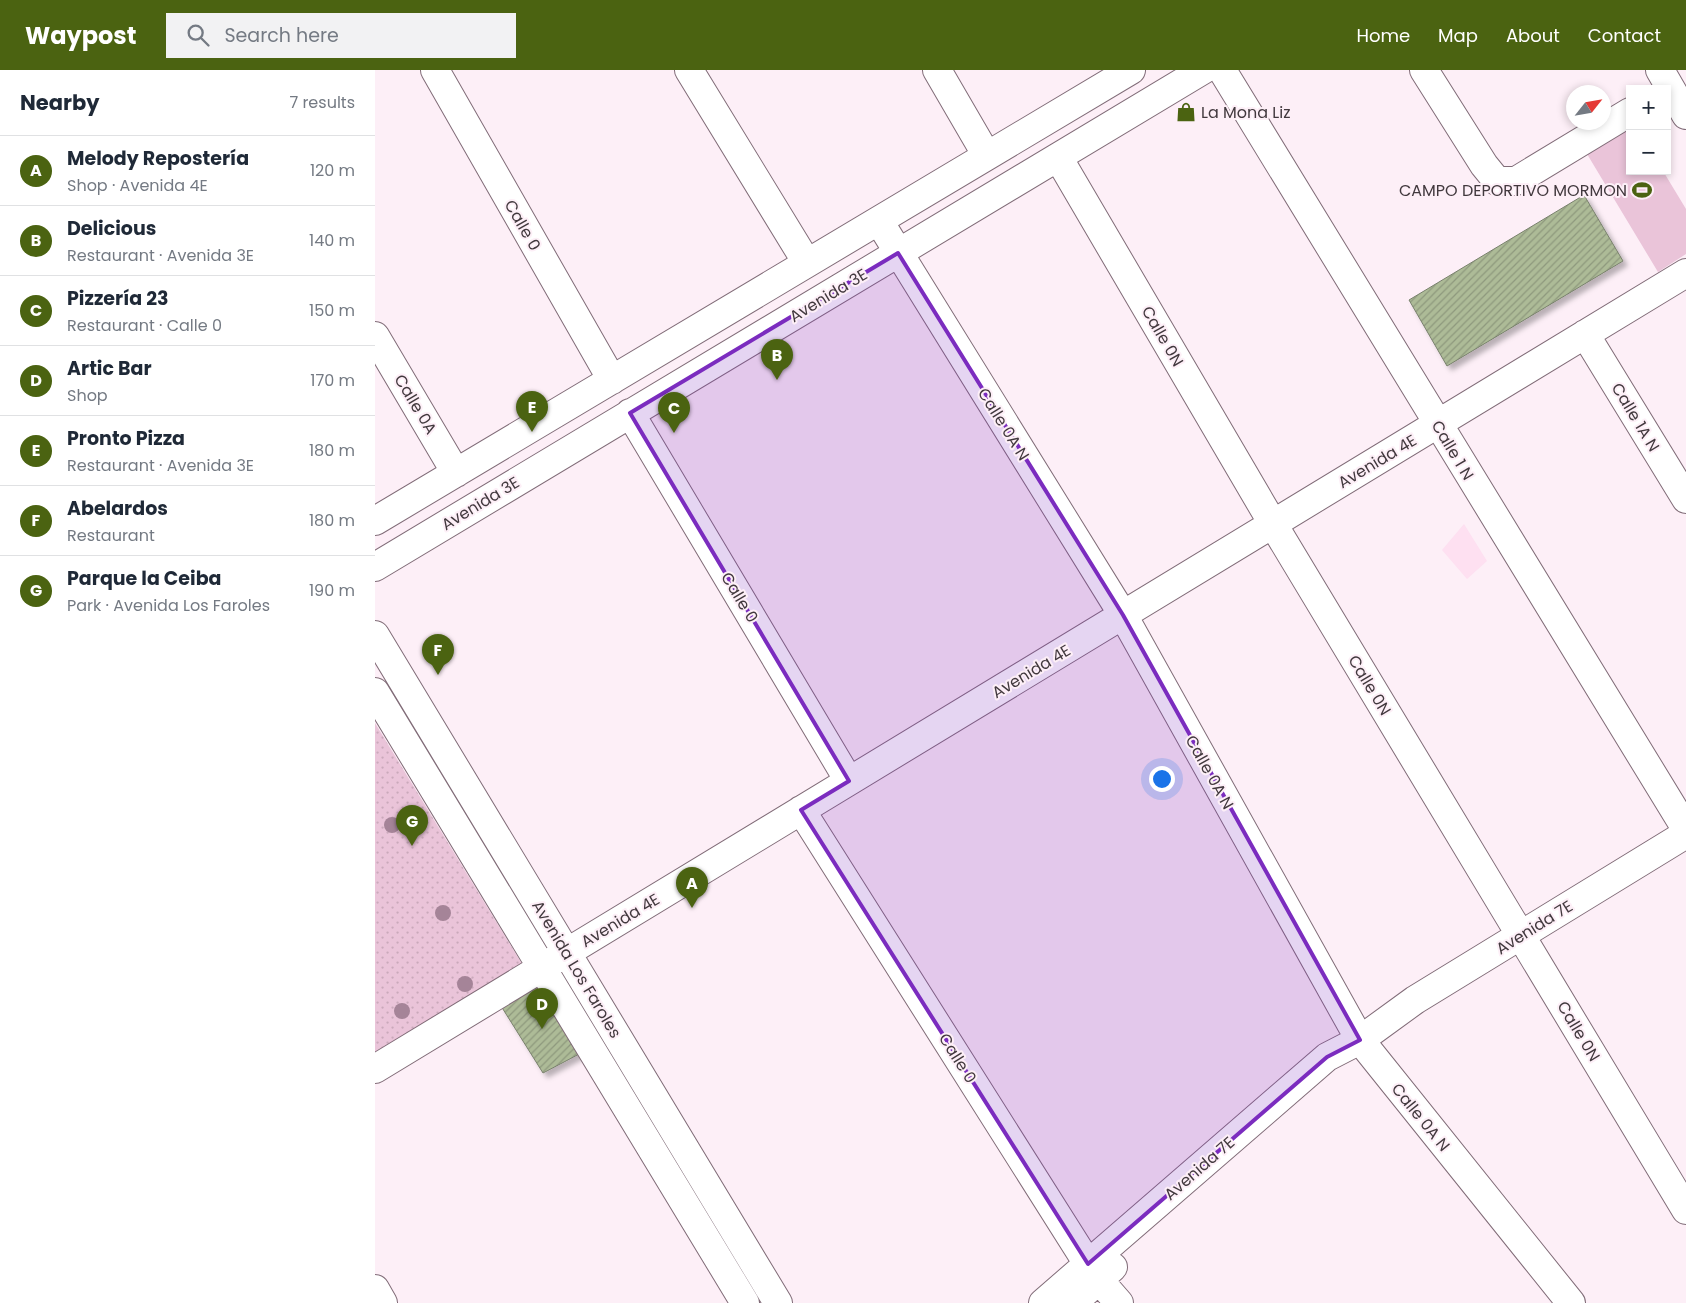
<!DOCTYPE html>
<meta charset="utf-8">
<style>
:root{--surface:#fff;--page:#f2f2f3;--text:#1f2937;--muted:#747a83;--line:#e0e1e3;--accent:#4b6311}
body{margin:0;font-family:Poppins,sans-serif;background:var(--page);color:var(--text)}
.controls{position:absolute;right:15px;top:15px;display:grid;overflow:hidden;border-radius:0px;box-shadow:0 2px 8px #0003}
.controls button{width:45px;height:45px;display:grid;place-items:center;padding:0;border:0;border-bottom:1px solid var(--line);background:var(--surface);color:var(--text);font:25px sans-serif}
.compass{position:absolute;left:1191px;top:15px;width:45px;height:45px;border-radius:50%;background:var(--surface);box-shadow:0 2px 8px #0003;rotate:59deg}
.you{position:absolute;left:786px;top:708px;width:18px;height:18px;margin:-12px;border:4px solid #fff;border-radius:50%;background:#1a73e8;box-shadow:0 0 0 8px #1a73e833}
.badge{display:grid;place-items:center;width:32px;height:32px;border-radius:50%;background:var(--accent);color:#fff;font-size:16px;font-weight:700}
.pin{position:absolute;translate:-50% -41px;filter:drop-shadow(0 1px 2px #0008)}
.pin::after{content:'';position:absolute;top:26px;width:18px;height:15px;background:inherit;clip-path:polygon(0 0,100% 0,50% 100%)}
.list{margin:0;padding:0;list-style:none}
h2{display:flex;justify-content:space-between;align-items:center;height:65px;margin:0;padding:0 20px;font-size:21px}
h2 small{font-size:16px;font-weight:400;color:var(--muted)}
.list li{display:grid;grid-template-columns:32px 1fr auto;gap:15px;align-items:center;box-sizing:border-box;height:70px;padding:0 20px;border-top:1px solid var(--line)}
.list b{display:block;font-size:19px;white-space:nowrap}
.list p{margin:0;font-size:16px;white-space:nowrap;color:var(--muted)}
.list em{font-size:16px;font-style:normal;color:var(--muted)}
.icon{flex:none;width:28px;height:28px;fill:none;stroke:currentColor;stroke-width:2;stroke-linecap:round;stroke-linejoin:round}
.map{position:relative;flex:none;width:1311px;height:1233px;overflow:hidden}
header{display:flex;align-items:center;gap:30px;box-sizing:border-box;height:70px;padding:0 25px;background:var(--accent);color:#fff}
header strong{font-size:24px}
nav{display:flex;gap:28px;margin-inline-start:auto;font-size:18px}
.search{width:350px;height:45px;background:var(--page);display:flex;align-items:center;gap:12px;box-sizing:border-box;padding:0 18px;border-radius:0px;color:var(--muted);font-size:19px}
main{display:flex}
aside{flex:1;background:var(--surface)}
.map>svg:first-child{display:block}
.built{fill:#fee0f1}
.grass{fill:#eac4d9}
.park{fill:url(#park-dots)}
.building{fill:url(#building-hatch);stroke:#79816d;filter:url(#shadow)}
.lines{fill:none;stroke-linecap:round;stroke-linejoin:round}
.minor-casing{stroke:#816c78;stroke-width:30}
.minor{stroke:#fff;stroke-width:28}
.tree{fill:#a58498}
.marked{fill:#7b2cbf;fill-opacity:0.2;stroke:#7b2cbf;stroke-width:4;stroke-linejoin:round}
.labels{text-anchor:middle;stroke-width:4;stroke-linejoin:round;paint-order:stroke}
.poi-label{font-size:16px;fill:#42393e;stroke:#fdeff7;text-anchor:start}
.street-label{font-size:16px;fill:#42393e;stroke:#fdeff7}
</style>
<header>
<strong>Waypost</strong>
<div class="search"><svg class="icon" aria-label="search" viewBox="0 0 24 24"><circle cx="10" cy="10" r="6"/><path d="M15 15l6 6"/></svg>Search here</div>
<nav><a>Home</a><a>Map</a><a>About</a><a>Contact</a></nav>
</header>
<main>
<aside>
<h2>Nearby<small>7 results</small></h2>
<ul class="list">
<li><span class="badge">A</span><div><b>Melody Repostería</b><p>Shop · Avenida 4E</p></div><em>120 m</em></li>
<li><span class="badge">B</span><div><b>Delicious</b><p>Restaurant · Avenida 3E</p></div><em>140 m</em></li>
<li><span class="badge">C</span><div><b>Pizzería 23</b><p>Restaurant · Calle 0</p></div><em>150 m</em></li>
<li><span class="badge">D</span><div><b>Artic Bar</b><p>Shop</p></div><em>170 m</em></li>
<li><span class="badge">E</span><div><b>Pronto Pizza</b><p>Restaurant · Avenida 3E</p></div><em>180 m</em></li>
<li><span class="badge">F</span><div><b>Abelardos</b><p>Restaurant</p></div><em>180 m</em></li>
<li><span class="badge">G</span><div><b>Parque la Ceiba</b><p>Park · Avenida Los Faroles</p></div><em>190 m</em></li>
</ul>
</aside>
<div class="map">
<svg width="1311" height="1233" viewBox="0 0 1311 1233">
<defs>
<pattern id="park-dots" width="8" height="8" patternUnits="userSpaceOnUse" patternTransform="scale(1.25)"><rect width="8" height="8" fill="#eac4d9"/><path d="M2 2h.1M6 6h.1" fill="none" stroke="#caa9bb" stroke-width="1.8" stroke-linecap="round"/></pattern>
<pattern id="building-hatch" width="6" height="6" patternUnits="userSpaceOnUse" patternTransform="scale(1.25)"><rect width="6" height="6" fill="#adbb97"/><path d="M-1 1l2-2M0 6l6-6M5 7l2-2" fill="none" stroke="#8e997d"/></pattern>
<filter id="shadow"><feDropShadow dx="4.5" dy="4.5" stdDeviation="2.5" flood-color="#0004"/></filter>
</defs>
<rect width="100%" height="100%" fill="#fdeff7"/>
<path class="built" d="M 1089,454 L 1112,491 L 1092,509 L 1067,480 Z"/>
<path class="grass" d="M 1255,59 L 1255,101 L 1288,101 L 1311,139 L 1311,184 L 1283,202 L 1212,84 Z"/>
<path class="park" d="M 0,653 L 150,899 L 0,986 Z"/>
<path class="building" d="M 1209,125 L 1248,191 L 1072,296 L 1034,230 Z
M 166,913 L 208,982 L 168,1003 L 126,936 Z"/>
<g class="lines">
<defs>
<path id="minor" d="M 60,0 L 237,310
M 314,0 L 432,193
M 562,0 L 612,86
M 847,0 L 1311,759
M 1049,0 L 1109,95 L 1122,111 L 1141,111 L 1255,42
M 1285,0 L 1311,45
M 683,87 L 898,454 L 1311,1140
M 504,151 L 748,545 L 985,970 L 1196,1233
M 1210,264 L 1311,429
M 0,266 L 81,403
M 255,343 L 474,711
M 0,451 L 756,0
M 0,497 L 828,0
M 0,565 L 403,1233
M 0,622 L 370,1233
M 426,740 L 713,1194 L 724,1210 L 744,1233
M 0,999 L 1311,203
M 0,1219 L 8,1233
M 668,1233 L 952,987 L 985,970 L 1040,930 L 1311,764
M 698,1233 L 738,1197"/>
</defs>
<use href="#minor" class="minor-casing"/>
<use href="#minor" class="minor"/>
</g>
<g class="tree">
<circle cx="17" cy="755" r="8"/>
<circle cx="68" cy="843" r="8"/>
<circle cx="90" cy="914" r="8"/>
<circle cx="27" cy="941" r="8"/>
</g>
<path class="marked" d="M 523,183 L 748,545 L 985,970 L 952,987 L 713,1194 L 426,740 L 474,711 L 255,343 Z"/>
<defs>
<symbol id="shop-bare" viewBox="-9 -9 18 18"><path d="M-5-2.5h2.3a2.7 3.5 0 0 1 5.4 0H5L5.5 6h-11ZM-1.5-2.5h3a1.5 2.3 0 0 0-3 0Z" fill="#4b6311" stroke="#fdeff7" stroke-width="2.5" paint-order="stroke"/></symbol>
<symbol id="stadium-bare" viewBox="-9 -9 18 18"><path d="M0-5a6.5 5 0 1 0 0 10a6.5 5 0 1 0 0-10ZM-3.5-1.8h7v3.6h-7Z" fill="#4b6311" stroke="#fdeff7" stroke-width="2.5" paint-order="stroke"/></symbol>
</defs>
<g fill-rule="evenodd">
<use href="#shop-bare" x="797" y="28" width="28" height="28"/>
<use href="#stadium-bare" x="1253" y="106" width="28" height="28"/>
</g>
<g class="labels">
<g class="poi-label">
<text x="826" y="48">La Mona Liz</text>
<text x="1252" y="126" text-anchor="end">CAMPO DEPORTIVO MORMON</text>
</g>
<g class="street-label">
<text transform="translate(148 155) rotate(60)" y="6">Calle 0</text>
<text transform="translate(453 225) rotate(-31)" y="6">Avenida 3E</text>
<text transform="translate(788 266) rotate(60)" y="6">Calle 0N</text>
<text transform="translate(41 334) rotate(59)" y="6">Calle 0A</text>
<text transform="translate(1261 347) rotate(59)" y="6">Calle 1A N</text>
<text transform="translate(629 354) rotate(58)" y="6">Calle 0A N</text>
<text transform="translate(1078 380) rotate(59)" y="6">Calle 1 N</text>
<text transform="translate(1002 391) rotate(-31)" y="6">Avenida 4E</text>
<text transform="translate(105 433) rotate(-31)" y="6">Avenida 3E</text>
<text transform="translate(365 527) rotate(59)" y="6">Calle 0</text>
<text transform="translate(656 601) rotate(-31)" y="6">Avenida 4E</text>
<text transform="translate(995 615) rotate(59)" y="6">Calle 0N</text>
<text transform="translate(835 702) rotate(61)" y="6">Calle 0A N</text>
<text transform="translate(245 850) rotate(-31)" y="6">Avenida 4E</text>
<text transform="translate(1159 857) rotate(-32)" y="6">Avenida 7E</text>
<text transform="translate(202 899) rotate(59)" y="6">Avenida Los Faroles</text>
<text transform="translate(1204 961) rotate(59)" y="6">Calle 0N</text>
<text transform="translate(583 988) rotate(58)" y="6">Calle 0</text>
<text transform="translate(1046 1047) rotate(51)" y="6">Calle 0A N</text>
<text transform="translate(824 1098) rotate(-41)" y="6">Avenida 7E</text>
</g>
</g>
</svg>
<div class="controls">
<button>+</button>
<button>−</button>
</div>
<svg class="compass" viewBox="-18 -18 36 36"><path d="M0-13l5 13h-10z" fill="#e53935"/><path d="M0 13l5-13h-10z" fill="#747a83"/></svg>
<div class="you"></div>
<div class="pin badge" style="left:317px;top:838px">A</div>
<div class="pin badge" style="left:402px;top:310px">B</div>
<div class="pin badge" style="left:299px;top:363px">C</div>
<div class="pin badge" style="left:167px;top:959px">D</div>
<div class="pin badge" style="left:157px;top:362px">E</div>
<div class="pin badge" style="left:63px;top:605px">F</div>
<div class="pin badge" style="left:37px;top:776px">G</div>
</div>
</main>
